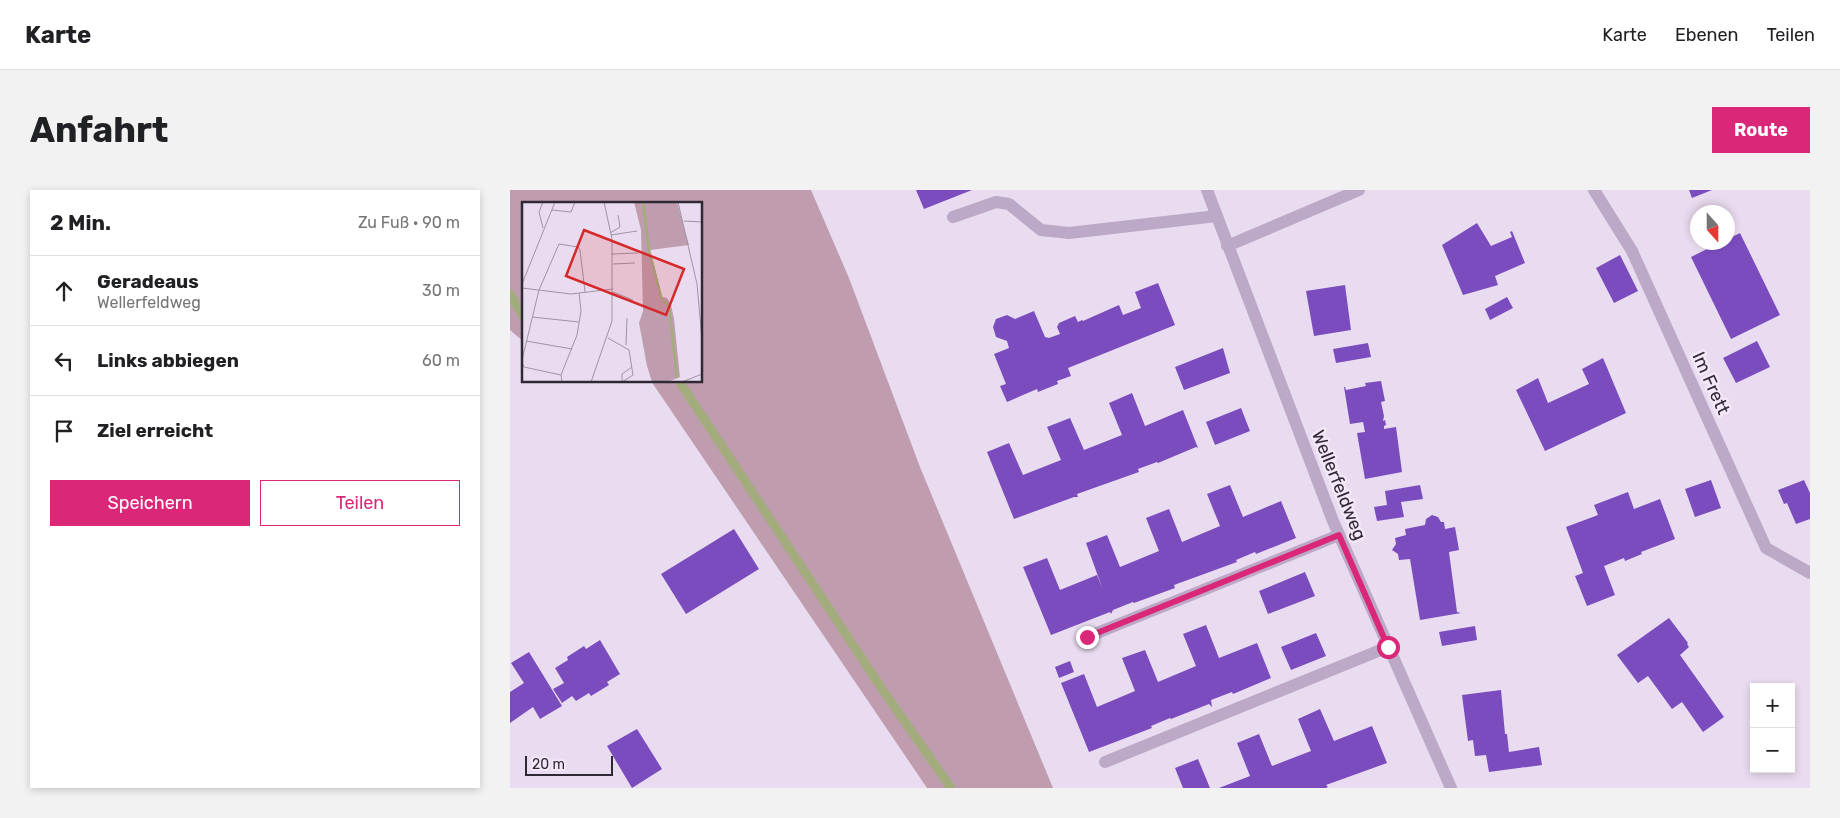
<!DOCTYPE html>
<html lang="de">
<meta charset="utf-8">
<style>
:root{--surface:#fff;--page:#f2f2f2;--text:#202124;--muted:#757577;--line:#e0e0e0;--accent:#db2777}
body{margin:0;font-family:Rubik,sans-serif;background:var(--page);color:var(--text)}
.controls{position:absolute;right:15px;bottom:15px;display:grid;overflow:hidden;border-radius:0px;box-shadow:0 2px 8px #0003}
.controls button{width:45px;height:45px;display:grid;place-items:center;padding:0;border:0;border-bottom:1px solid var(--line);background:var(--surface);color:var(--text);font:25px sans-serif}
.compass{position:absolute;left:1180px;top:15px;width:45px;height:45px;border-radius:50%;background:var(--surface);box-shadow:0 2px 8px #0003;rotate:159deg}
.scale{position:absolute;left:15px;bottom:12px;width:88px;box-sizing:border-box;padding-left:5px;border:2px solid #2f2835;border-top:0;font-size:14px;line-height:18px;white-space:nowrap;color:#2f2835;-webkit-text-stroke:4px #f4e8f8;paint-order:stroke}
.stop{position:absolute;width:15px;height:15px;margin:-11px;border:4px solid #db2777;border-radius:50%;background:#fff}
.stop.end{background:#db2777;border-color:#fff;box-shadow:0 1px 5px #0008}
.list{margin:0;padding:0;list-style:none}
h2{display:flex;justify-content:space-between;align-items:center;height:65px;margin:0;padding:0 20px;font-size:21px}
h2 small{font-size:16px;font-weight:400;color:var(--muted)}
.list li{display:grid;grid-template-columns:32px 1fr auto;gap:15px;align-items:center;box-sizing:border-box;height:70px;padding:0 20px;border-top:1px solid var(--line)}
.list b{display:block;font-size:19px;white-space:nowrap}
.list p{margin:0;font-size:16px;white-space:nowrap;color:var(--muted)}
.list em{font-size:16px;font-style:normal;color:var(--muted)}
.actions{display:flex;gap:10px;padding:15px 20px}
.actions a{flex:1;padding:11px 0;border:1px solid var(--accent);border-radius:0px;text-align:center;font-size:18px;color:var(--accent)}
.actions .main{background:var(--accent);color:#fff}
.icon{flex:none;width:28px;height:28px;fill:none;stroke:currentColor;stroke-width:2;stroke-linecap:round;stroke-linejoin:round}
.map{position:relative;flex:none;width:1300px;height:598px;overflow:hidden;border-radius:0px}
header{display:flex;align-items:center;gap:30px;box-sizing:border-box;height:70px;padding:0 25px;background:var(--surface);border-bottom:1px solid var(--line)}
header strong{font-size:24px}
nav{display:flex;gap:28px;margin-inline-start:auto;font-size:18px}
.intro{display:flex;align-items:center;justify-content:space-between;box-sizing:border-box;height:120px;padding:0 30px}
h1{margin:0;font-size:35px}
.button{padding:12px 22px;border-radius:0px;background:var(--accent);color:#fff;font-size:18px;font-weight:700}
main{display:flex;gap:30px;padding:0 30px}
aside{flex:1;background:var(--surface);border-radius:0px;box-shadow:0 2px 8px #0003}
.map>svg:first-child{display:block}
.green{fill:#bf9dae}
.lines{fill:none;stroke-linecap:round;stroke-linejoin:round}
.stream{stroke:#a2ac7d;stroke-width:9}
.building{fill:#7a4cbe}
.service{stroke:#bca9c8;stroke-width:12}
.minor{stroke:#bca9c8;stroke-width:12}
.route{stroke:#db2777;stroke-width:6}
.labels{text-anchor:middle;stroke-width:5;stroke-linejoin:round;paint-order:stroke}
.street-label{font-size:18px;fill:#2f2835;stroke:#f4e8f8}
.inset-river{fill:none;stroke:#a2ac7d;stroke-width:2.5}
.inset-road{fill:none;stroke:#9f94a5;stroke-width:1}
.view{fill:#d62828;fill-opacity:0.15;stroke:#d62828;stroke-width:2.5}
.inset-edge{fill:none;stroke:#2f2835;stroke-width:2.5}
</style>
<header>
<strong>Karte</strong>
<nav><a>Karte</a><a>Ebenen</a><a>Teilen</a></nav>
</header>
<div class="intro"><h1>Anfahrt</h1><a class="button">Route</a></div>
<main>
<aside>
<h2>2 Min.<small>Zu Fuß · 90 m</small></h2>
<ul class="list">
<li><svg class="icon" aria-label="ahead" viewBox="0 0 24 24"><path d="M12 20V5M6 11l6-6 6 6"/></svg><div><b>Geradeaus</b><p>Wellerfeldweg</p></div><em>30 m</em></li>
<li><svg class="icon" aria-label="left" viewBox="0 0 24 24"><path d="M17 20v-9H6M10 6l-5 5 5 5"/></svg><div><b>Links abbiegen</b></div><em>60 m</em></li>
<li><svg class="icon" aria-label="arrive" viewBox="0 0 24 24"><path d="M6 21V4h12l-3 4 3 4H6"/></svg><div><b>Ziel erreicht</b></div></li>
</ul>
<div class="actions"><a class="main">Speichern</a><a>Teilen</a></div>
</aside>
<div class="map">
<svg width="1300" height="598" viewBox="0 0 1300 598">
<rect width="100%" height="100%" fill="#eadcf0"/>
<path class="green" d="M 0,0 L 301,0 L 339,88 L 410,277 L 543,598 L 417,598 L 141,191 L 191,191 L 191,14 L 14,14 L 14,152 L 0,140 Z"/>
<g class="lines">
<path class="stream" d="M 0,104 L 14,128
M 169,191 L 372,499 L 441,598"/>
</g>
<path class="building" d="M 406,0 L 462,0 L 414,19 Z
M 1179,0 L 1202,0 L 1182,8 Z
M 967,33 L 981,56 L 1002,47 L 1000,42 L 1002,41 L 1015,73 L 985,86 L 988,95 L 953,105 L 932,55 Z
M 1230,43 L 1270,125 L 1221,149 L 1181,67 L 1211,52 L 1218,52 L 1218,49 Z
M 1110,65 L 1128,101 L 1104,113 L 1086,78 Z
M 648,93 L 665,135 L 558,178 L 561,186 L 547,191 L 548,194 L 528,202 L 527,199 L 497,212 L 490,196 L 496,194 L 484,164 L 499,158 L 497,151 L 486,147 L 483,137 L 486,129 L 497,125 L 505,129 L 524,121 L 535,147 L 539,148 L 550,144 L 547,137 L 549,133 L 565,126 L 568,132 L 572,130 L 573,131 L 609,115 L 613,125 L 631,118 L 625,102 Z
M 835,95 L 841,140 L 804,146 L 796,101 Z
M 997,107 L 1003,118 L 980,130 L 975,119 Z
M 1247,151 L 1260,177 L 1226,193 L 1213,168 Z
M 858,153 L 861,167 L 826,173 L 823,159 Z
M 713,158 L 720,183 L 674,200 L 665,177 Z
M 1093,168 L 1116,223 L 1035,261 L 1006,200 L 1028,188 L 1038,213 L 1079,194 L 1072,179 Z
M 871,191 L 875,211 L 871,212 L 874,226 L 873,231 L 875,230 L 876,235 L 874,236 L 874,239 L 886,237 L 892,282 L 855,289 L 847,243 L 855,242 L 853,232 L 840,234 L 834,197 L 835,197 L 836,200 L 856,196 L 855,193 Z
M 622,203 L 635,236 L 673,220 L 688,258 L 686,257 L 648,273 L 647,272 L 628,279 L 629,282 L 567,304 L 568,307 L 564,307 L 504,329 L 477,262 L 499,253 L 513,285 L 551,270 L 537,237 L 560,228 L 574,260 L 612,245 L 599,213 Z
M 731,218 L 740,241 L 705,255 L 696,232 Z
M 1201,290 L 1211,318 L 1185,327 L 1175,299 Z
M 1294,290 L 1300,303 L 1300,329 L 1286,334 L 1277,313 L 1274,314 L 1268,300 Z
M 720,295 L 733,327 L 771,311 L 786,348 L 746,364 L 745,362 L 726,370 L 727,372 L 664,395 L 665,398 L 624,413 L 623,412 L 603,420 L 601,424 L 600,422 L 541,445 L 513,377 L 537,368 L 550,400 L 587,385 L 593,400 L 576,353 L 597,345 L 610,377 L 649,361 L 636,328 L 659,319 L 672,352 L 710,336 L 697,304 Z
M 910,295 L 913,309 L 891,312 L 894,327 L 867,331 L 864,317 L 877,315 L 875,301 Z
M 1118,302 L 1124,319 L 1150,309 L 1165,349 L 1131,362 L 1132,364 L 1115,371 L 1114,368 L 1094,376 L 1105,405 L 1077,416 L 1065,386 L 1073,383 L 1056,337 L 1088,325 L 1084,315 Z
M 922,325 L 928,327 L 931,332 L 934,332 L 935,339 L 945,337 L 949,360 L 939,362 L 947,422 L 951,423 L 910,430 L 900,369 L 889,370 L 888,364 L 882,360 L 886,354 L 885,348 L 896,345 L 895,339 L 915,335 L 916,329 Z
M 224,339 L 249,379 L 176,424 L 151,384 Z
M 795,382 L 805,406 L 758,424 L 749,401 Z
M 1159,428 L 1178,453 L 1177,454 L 1179,457 L 1170,465 L 1214,527 L 1193,542 L 1172,512 L 1162,519 L 1138,486 L 1128,493 L 1107,465 Z
M 696,435 L 709,468 L 747,453 L 761,488 L 723,504 L 722,502 L 701,510 L 702,517 L 699,514 L 661,529 L 660,528 L 641,536 L 642,538 L 579,562 L 551,493 L 574,484 L 587,517 L 625,501 L 612,468 L 635,460 L 648,492 L 686,476 L 673,444 Z
M 965,436 L 967,450 L 932,456 L 929,442 Z
M 806,443 L 816,466 L 781,480 L 771,457 Z
M 90,450 L 110,484 L 97,492 L 99,495 L 81,506 L 79,503 L 66,511 L 62,506 L 52,513 L 43,499 L 54,493 L 45,478 L 58,470 L 57,467 L 74,456 L 76,459 Z
M 19,462 L 52,516 L 30,529 L 23,517 L 0,533 L 0,502 L 14,493 L 1,473 Z
M 560,471 L 564,482 L 549,488 L 545,477 Z
M 991,500 L 995,544 L 997,544 L 999,562 L 1029,557 L 1032,575 L 979,582 L 976,565 L 965,566 L 963,550 L 958,551 L 952,505 Z
M 810,519 L 824,551 L 862,536 L 877,573 L 816,595 L 818,597 L 816,598 L 709,598 L 740,586 L 727,553 L 749,544 L 762,576 L 801,561 L 788,529 Z
M 127,539 L 152,579 L 122,598 L 97,556 Z
M 688,569 L 700,598 L 673,598 L 665,578 Z"/>
<g class="lines">
<path class="service" d="M 443,27 L 486,12 L 499,14 L 531,40 L 559,43 L 707,26
M 577,447 L 829,345
M 595,572 L 878,457"/>
<path class="minor" d="M 697,0 L 823,331 L 941,598
M 1084,0 L 1122,61 L 1256,358 L 1300,383
M 717,56 L 849,0"/>
</g>
<g class="lines">
<path class="route" d="M 577,447 L 829,345 L 878,457"/>
</g>
<g class="labels">
<g class="street-label">
<text transform="translate(1201 193) rotate(66)" y="6">Im Frett</text>
<text transform="translate(829 295) rotate(68)" y="6">Wellerfeldweg</text>
</g>
</g>
<g transform="translate(12 12)">
<rect width="180" height="180" fill="#eadcf0"/>
<path d="M 112,0 L 155,0 L 167,43 L 128,48 L 140,95 L 145,96 L 149,103 L 152,117 L 158,175 L 146,180 L 130,180 L 125,164 L 117,121 L 121,109 L 119,28 Z" fill="#bf9dae"/>
<path class="inset-river" d="M 121,0 L 127,48 L 140,98M 141,99 L 147,103 L 155,176"/>
<path class="inset-road" d="M 21,0 L 17,10 L 21,26M 156,0 L 175,82 L 180,138M 30,8 L 49,10 L 53,0M 162,19 L 180,20M 88,31 L 98,25 L 96,13M 89,33 L 115,29M 90,52 L 116,51M 91,62 L 113,61M 0,82 L 33,0M 0,86 L 49,92 L 91,87M 91,90 L 111,98M 10,115 L 57,120M 86,136 L 107,148 L 111,173 L 100,180M 4,139 L 50,147M 104,143 L 105,116M 0,158 L 17,88 L 37,42 L 56,45 L 58,48 L 63,90M 0,161 L 2,165 L 39,173M 40,180 L 39,173 L 55,133 L 59,109 L 57,91M 69,180 L 90,119 L 90,37 L 82,0M 100,180 L 100,172 L 110,165M 160,180 L 180,172"/>
<path class="view" d="M 62,28 L 162,67 L 144,113 L 44,74 Z"/>
<rect width="180" height="180" class="inset-edge"/>
</g>
</svg>
<div class="controls">
<button>+</button>
<button>−</button>
</div>
<svg class="compass" viewBox="-18 -18 36 36"><path d="M0-13l5 13h-10z" fill="#e53935"/><path d="M0 13l5-13h-10z" fill="#757577"/></svg>
<div class="scale">20 m</div>
<div class="stop" style="left:878px;top:457px"></div>
<div class="stop end" style="left:577px;top:447px"></div>
</div>
</main>
